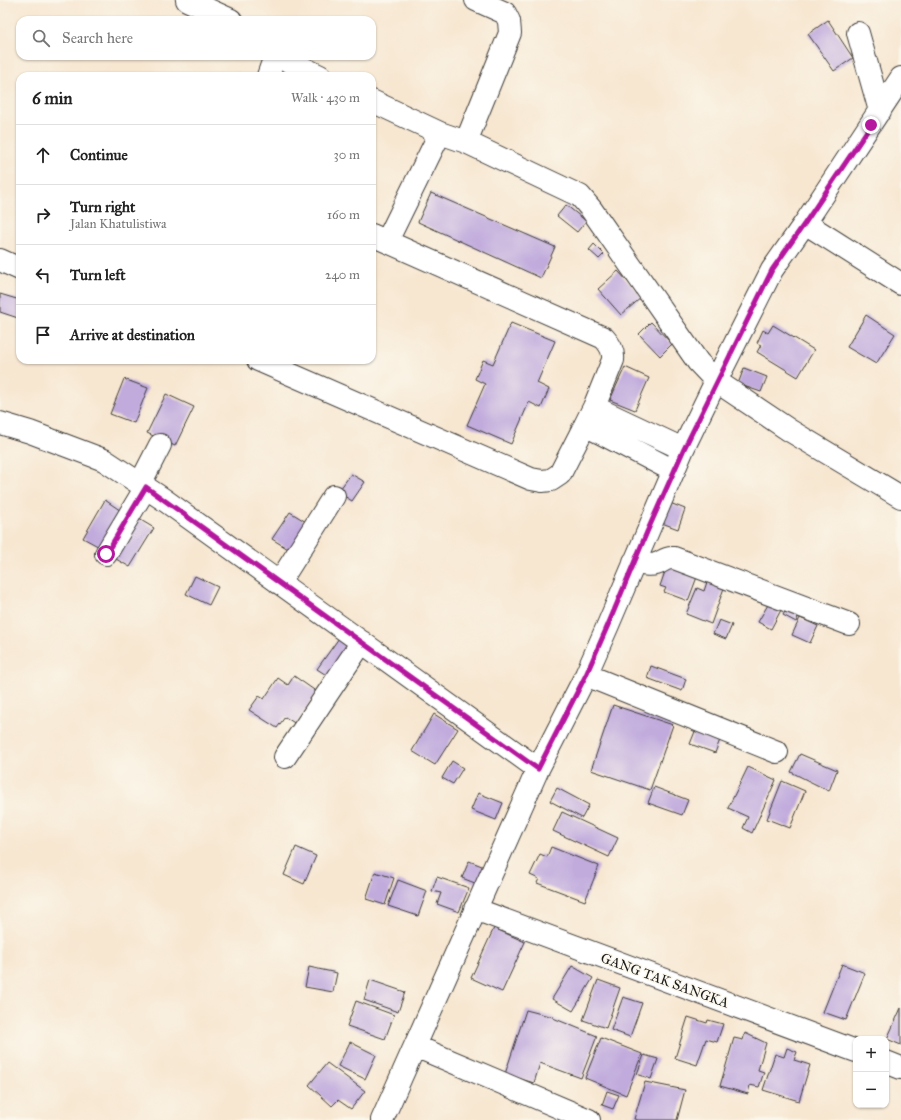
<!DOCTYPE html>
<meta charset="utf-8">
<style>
:root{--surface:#fff;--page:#f6f6f6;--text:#222;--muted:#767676;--line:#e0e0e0}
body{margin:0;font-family:"IM FELL Great Primer",serif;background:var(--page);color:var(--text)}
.controls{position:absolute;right:12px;bottom:12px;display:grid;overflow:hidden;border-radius:8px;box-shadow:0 1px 3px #0004}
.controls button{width:36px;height:36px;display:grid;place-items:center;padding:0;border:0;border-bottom:1px solid var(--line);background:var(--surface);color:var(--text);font:20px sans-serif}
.stop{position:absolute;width:12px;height:12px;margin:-9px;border:3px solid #b5179e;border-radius:50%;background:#fff}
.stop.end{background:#b5179e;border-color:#fff;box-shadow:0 1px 4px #0008}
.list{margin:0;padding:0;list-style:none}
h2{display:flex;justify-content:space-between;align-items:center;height:52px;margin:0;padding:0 16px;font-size:17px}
h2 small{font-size:13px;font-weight:400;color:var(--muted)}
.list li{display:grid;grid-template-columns:26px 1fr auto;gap:12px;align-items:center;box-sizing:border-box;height:60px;padding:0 16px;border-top:1px solid var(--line)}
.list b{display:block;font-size:15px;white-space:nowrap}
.list p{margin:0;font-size:13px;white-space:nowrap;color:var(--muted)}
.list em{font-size:13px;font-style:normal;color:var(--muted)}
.icon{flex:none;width:22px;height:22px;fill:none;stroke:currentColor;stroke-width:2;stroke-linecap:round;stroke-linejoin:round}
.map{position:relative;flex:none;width:901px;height:1120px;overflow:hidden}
.search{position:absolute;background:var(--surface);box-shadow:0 1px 3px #0004;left:16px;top:16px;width:360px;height:44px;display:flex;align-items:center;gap:10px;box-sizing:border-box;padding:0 14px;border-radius:12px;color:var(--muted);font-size:15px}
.panel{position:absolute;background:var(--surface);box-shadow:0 1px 3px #0004;left:16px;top:72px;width:360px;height:292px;border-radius:12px}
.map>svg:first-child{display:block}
.building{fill:#c1abdd}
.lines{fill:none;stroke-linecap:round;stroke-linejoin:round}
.minor-casing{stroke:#3d3a37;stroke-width:24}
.minor{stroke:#fff;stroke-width:22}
.route{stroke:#b5179e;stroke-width:5}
.labels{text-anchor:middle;stroke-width:3;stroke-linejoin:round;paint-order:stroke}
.street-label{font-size:14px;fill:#1c1c1c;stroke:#fbf7ec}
</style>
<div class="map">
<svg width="901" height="1120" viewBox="0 0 901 1120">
<rect width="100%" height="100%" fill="#fbf7ec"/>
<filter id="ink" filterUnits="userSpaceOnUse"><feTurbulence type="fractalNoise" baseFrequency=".025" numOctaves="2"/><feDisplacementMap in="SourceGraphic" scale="8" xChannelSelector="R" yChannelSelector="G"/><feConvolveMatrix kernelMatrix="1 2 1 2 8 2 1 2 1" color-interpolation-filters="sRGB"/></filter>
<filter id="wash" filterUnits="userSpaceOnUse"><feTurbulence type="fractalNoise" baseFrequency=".012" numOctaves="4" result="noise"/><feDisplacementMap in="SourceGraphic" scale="16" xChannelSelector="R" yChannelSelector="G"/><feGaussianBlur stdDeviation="0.9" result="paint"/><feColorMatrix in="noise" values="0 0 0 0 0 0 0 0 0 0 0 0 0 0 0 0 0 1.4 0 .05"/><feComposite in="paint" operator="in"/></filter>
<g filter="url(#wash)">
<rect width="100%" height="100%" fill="#f7e7d1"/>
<g id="blocks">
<path class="building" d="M 828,20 L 853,58 L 834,71 L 808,34 Z
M 431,193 L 555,247 L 541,278 L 418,222 Z
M 566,205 L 586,221 L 577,232 L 557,216 Z
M 594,244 L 604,254 L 599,259 L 589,250 Z
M 618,271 L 642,297 L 621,315 L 598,289 Z
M 0,294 L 20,300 L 20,311 L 18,318 L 0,312 Z
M 866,315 L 895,334 L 876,364 L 847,347 Z
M 651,322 L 672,344 L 660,356 L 639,334 Z
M 511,323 L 555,341 L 537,383 L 549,389 L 541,408 L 529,402 L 511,444 L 467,425 L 485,384 L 475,379 L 483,360 L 493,364 Z
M 773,325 L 814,350 L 798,377 L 757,352 L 761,345 L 757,343 L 763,330 L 768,333 Z
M 625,367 L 649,378 L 635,410 L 610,400 Z
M 744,368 L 767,377 L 761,392 L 738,384 Z
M 124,379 L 148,388 L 134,423 L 110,414 Z
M 166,394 L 194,407 L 175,446 L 147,433 Z
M 351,474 L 365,482 L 352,501 L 338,492 Z
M 105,500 L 127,515 L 107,551 L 83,538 Z
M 670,503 L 685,509 L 678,529 L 662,523 Z
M 290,512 L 311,525 L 293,552 L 272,539 Z
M 134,516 L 154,528 L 130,567 L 109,555 Z
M 668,563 L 700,569 L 688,601 L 664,592 L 666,588 L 660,586 Z
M 195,576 L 218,587 L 209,605 L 186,594 Z
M 707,582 L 724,588 L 711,624 L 686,614 L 697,588 L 704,591 Z
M 769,603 L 781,610 L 771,629 L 758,622 Z
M 790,603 L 802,609 L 796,622 L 783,615 Z
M 800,618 L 818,626 L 810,643 L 792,635 Z
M 719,620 L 732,625 L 726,639 L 713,634 Z
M 339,638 L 353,648 L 331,678 L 317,669 Z
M 651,666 L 686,679 L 682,691 L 647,678 Z
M 294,676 L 317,692 L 296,724 L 285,717 L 277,728 L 249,710 L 259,696 L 264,699 L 278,678 L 288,685 Z
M 613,705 L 673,725 L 650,790 L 591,770 Z
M 434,714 L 458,729 L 435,765 L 412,751 Z
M 696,729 L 721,737 L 715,753 L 690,744 Z
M 800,754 L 837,770 L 829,791 L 791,772 Z
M 452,761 L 463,768 L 453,784 L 442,778 Z
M 748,767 L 776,780 L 752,833 L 743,828 L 748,817 L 728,808 Z
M 782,781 L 805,791 L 790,828 L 767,819 Z
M 654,787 L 688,800 L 682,815 L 648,803 Z
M 557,788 L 589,805 L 582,818 L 550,801 Z
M 478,793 L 503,803 L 496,820 L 471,810 Z
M 562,812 L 618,838 L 609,857 L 553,831 Z
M 296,847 L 316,856 L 304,884 L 284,875 Z
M 551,847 L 599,866 L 585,901 L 537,883 L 539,879 L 530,875 L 540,854 L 547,857 Z
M 469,861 L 487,868 L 480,885 L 462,878 Z
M 375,872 L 394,878 L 385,905 L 366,899 Z
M 437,877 L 469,888 L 459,912 L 437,904 L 441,893 L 432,891 Z
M 398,880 L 427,891 L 418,916 L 388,906 Z
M 494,928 L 525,942 L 502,992 L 471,978 Z
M 842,964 L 865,973 L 846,1020 L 823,1012 Z
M 572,966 L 593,978 L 573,1011 L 552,999 Z
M 309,967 L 337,973 L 333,992 L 305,987 Z
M 370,980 L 405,992 L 398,1012 L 364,1000 Z
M 598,980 L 620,988 L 606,1028 L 583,1020 Z
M 623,997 L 642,1003 L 630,1037 L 611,1030 Z
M 356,1001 L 394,1015 L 385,1039 L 347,1026 Z
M 901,1008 L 901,1045 L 887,1039 Z
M 526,1010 L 553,1017 L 553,1018 L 597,1036 L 581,1078 L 540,1063 L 534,1083 L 505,1074 Z
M 688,1017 L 707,1023 L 708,1020 L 723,1024 L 717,1042 L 706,1039 L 697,1065 L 675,1058 Z
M 745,1033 L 766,1043 L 758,1070 L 764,1072 L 759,1087 L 750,1085 L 748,1094 L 720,1086 L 734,1038 L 743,1040 Z
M 601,1038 L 642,1054 L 626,1095 L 585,1078 Z
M 350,1042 L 376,1055 L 365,1079 L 338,1066 Z
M 787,1048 L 797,1052 L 794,1060 L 810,1065 L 799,1101 L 763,1090 L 775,1054 L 784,1057 Z
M 644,1055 L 658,1059 L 651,1079 L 637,1074 Z
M 327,1063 L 365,1091 L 351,1109 L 338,1100 L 332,1106 L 309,1085 Z
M 645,1082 L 685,1090 L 677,1120 L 638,1120 L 634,1119 Z
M 607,1091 L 619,1095 L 613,1109 L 602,1105 Z"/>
</g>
</g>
<g filter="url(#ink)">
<use href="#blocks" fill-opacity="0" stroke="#3d3a37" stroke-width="1"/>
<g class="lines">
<defs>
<path id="minor" d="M 187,0 L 231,20
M 858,33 L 880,111
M 278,56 L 320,76
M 268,76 L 275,56
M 372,101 L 440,133 L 466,142 L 580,196 L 591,209 L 698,362 L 716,381 L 789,430 L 901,497
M 466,142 L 510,33 L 509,21 L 505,13 L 476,0
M 805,223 L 901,284
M 372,235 L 604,338 C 610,345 614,351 613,360 L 594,407 L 585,425 L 674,471
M 387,241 L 440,133
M 0,260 L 20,269
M 258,360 L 531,479 L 542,481 L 551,480 L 560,474 L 585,425
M 594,407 L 683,449
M 0,423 L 30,432 L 104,460 L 163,499 L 538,769
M 140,484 L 160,445
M 106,554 L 146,487
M 634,562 C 642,564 649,566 656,564 C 664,562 664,557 674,558 L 849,624
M 279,583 L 334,496
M 586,675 L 777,752
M 285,757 L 362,642
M 475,909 L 856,1051
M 415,1046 L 589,1120
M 886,1062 L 901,1068
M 382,1120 L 538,769 L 586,675 L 608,625 L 683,449 L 716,381 L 772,270 L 805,223 L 901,78"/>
</defs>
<use href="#minor" class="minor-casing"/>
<use href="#minor" class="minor"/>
</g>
</g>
<g class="lines" filter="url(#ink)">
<path class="route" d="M 106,554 L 146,487 L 538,769 L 586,675 L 608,625 L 647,532 L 684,449 L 772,270 L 805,223 L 871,125"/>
</g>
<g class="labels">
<g class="street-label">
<text transform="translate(665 980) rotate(20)" y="5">GANG TAK SANGKA</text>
</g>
</g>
</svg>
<div class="controls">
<button>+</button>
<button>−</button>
</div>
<div class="stop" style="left:106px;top:554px"></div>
<div class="stop end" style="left:871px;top:125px"></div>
<div class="search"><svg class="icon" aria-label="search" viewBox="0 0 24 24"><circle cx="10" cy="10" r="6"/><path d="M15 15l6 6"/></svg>Search here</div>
<section class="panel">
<h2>6 min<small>Walk · 430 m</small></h2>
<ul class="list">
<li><svg class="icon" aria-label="ahead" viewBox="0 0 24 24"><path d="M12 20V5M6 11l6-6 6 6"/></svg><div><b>Continue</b></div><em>30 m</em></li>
<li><svg class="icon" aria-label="right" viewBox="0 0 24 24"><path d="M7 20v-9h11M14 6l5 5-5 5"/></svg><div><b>Turn right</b><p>Jalan Khatulistiwa</p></div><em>160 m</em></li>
<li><svg class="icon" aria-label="left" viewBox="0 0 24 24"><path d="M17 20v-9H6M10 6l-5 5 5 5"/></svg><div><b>Turn left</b></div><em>240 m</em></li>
<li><svg class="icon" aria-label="arrive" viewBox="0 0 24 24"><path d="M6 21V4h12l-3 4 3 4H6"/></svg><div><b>Arrive at destination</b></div></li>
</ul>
</section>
</div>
